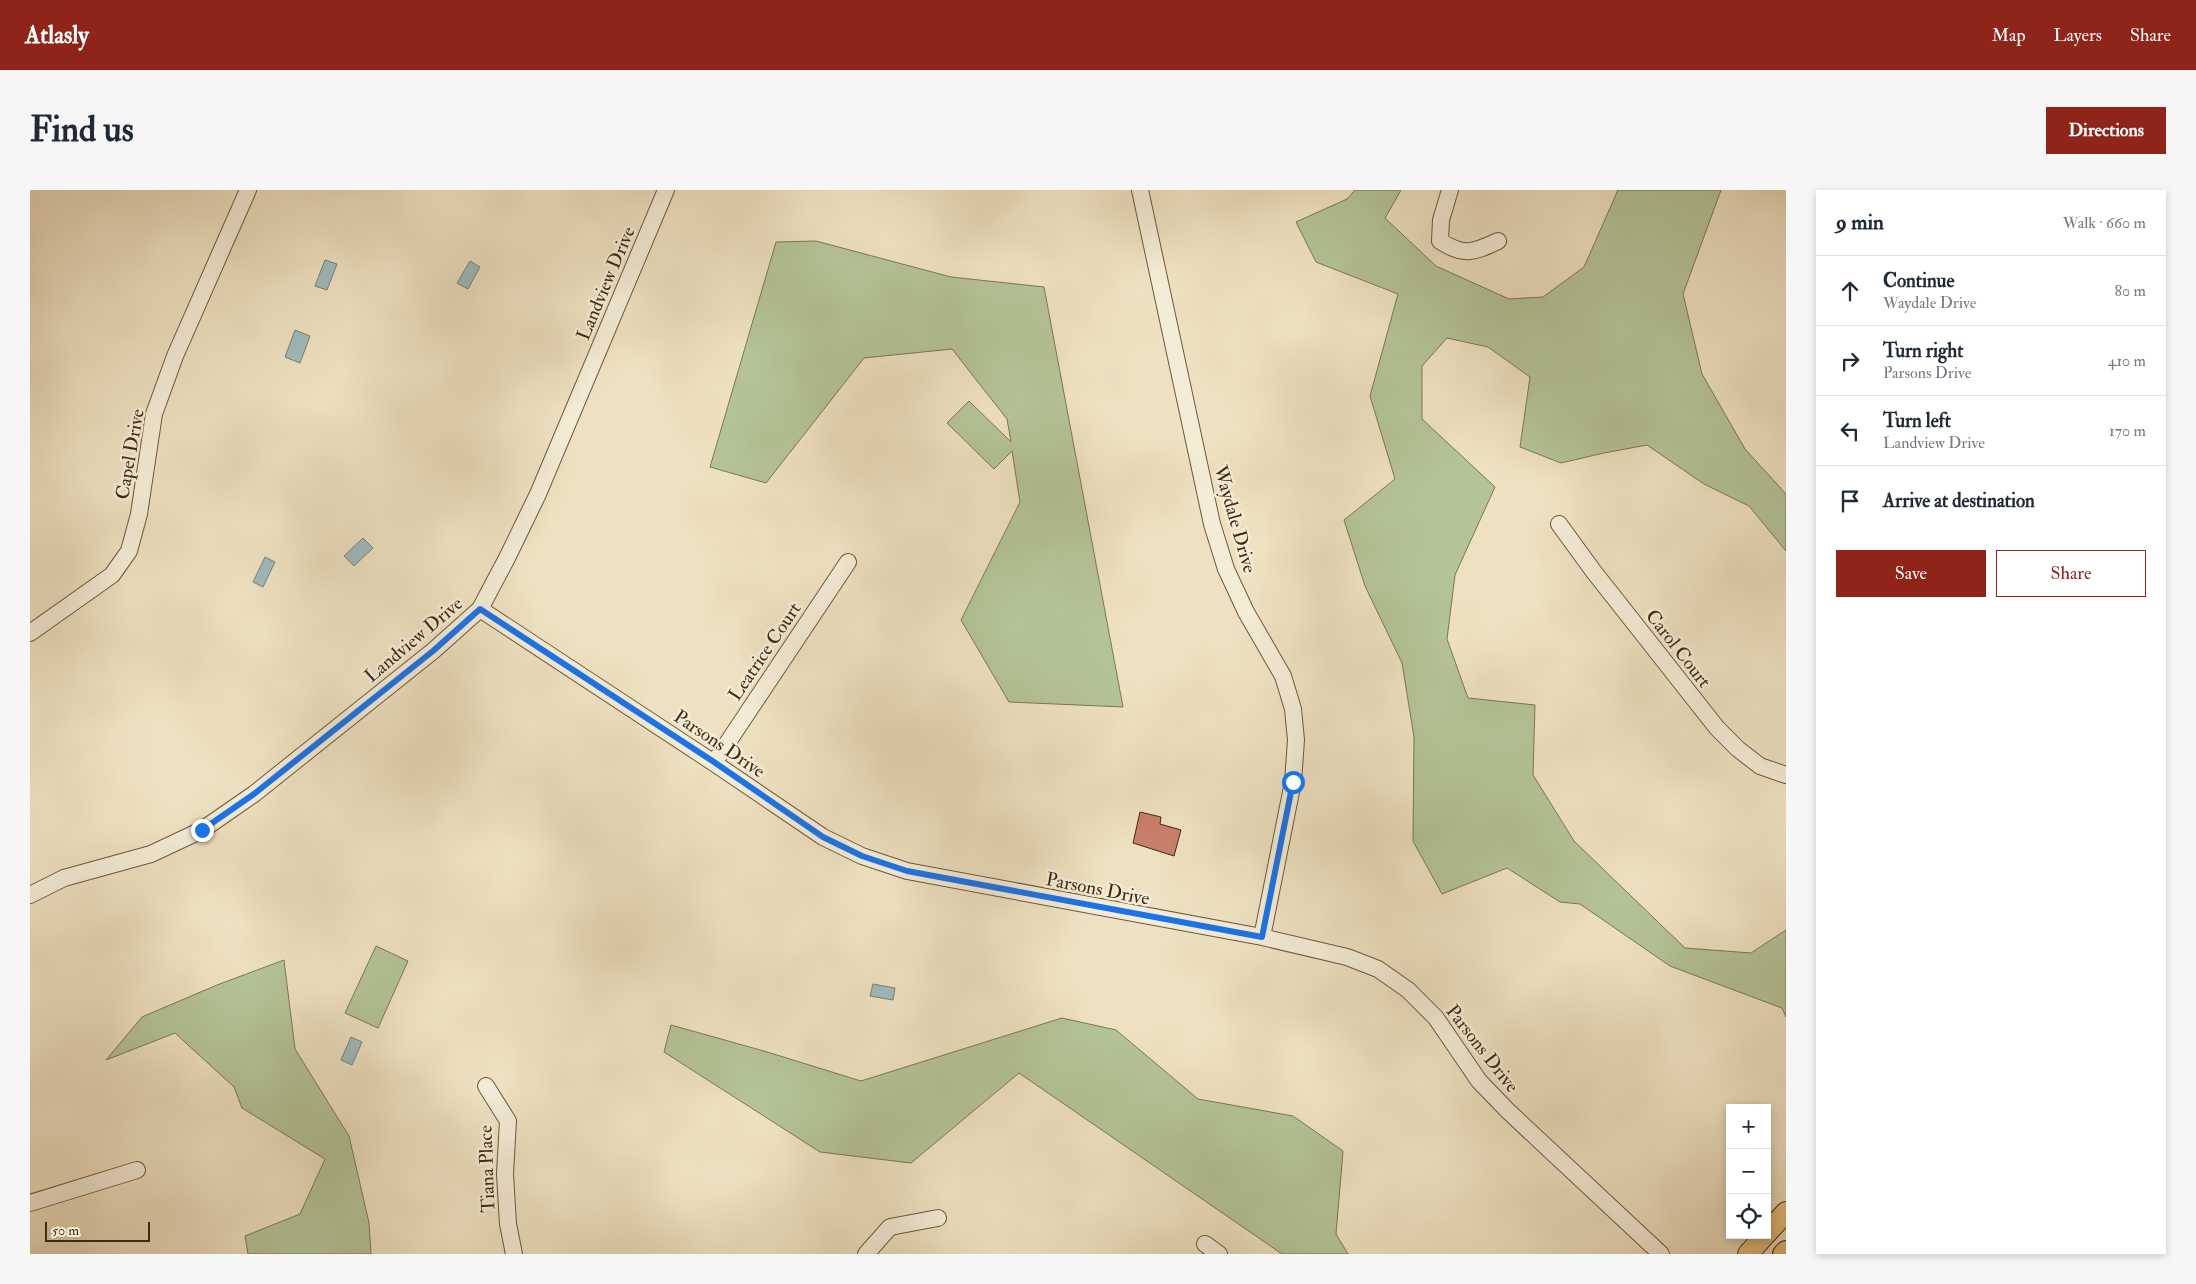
<!DOCTYPE html>
<meta charset="utf-8">
<style>
:root{--surface:#fff;--page:#f6f6f7;--text:#1f2937;--muted:#747a83;--line:#e0e1e3;--accent:#8f2418}
body{margin:0;font-family:"IM FELL Double Pica",serif;background:var(--page);color:var(--text)}
.controls{position:absolute;right:15px;bottom:15px;display:grid;overflow:hidden;border-radius:0px;box-shadow:0 2px 8px #0003}
.controls button{width:45px;height:45px;display:grid;place-items:center;padding:0;border:0;border-bottom:1px solid var(--line);background:var(--surface);color:var(--text);font:25px sans-serif}
.scale{position:absolute;left:15px;bottom:12px;width:105px;box-sizing:border-box;padding-left:5px;border:2px solid #402a11;border-top:0;font-size:14px;line-height:18px;white-space:nowrap;color:#402a11;-webkit-text-stroke:4px #f4ecd7;paint-order:stroke}
.stop{position:absolute;width:15px;height:15px;margin:-11px;border:4px solid #1a73e8;border-radius:50%;background:#fff}
.stop.end{background:#1a73e8;border-color:#fff;box-shadow:0 1px 5px #0008}
.list{margin:0;padding:0;list-style:none}
h2{display:flex;justify-content:space-between;align-items:center;height:65px;margin:0;padding:0 20px;font-size:21px}
h2 small{font-size:16px;font-weight:400;color:var(--muted)}
.list li{display:grid;grid-template-columns:32px 1fr auto;gap:15px;align-items:center;box-sizing:border-box;height:70px;padding:0 20px;border-top:1px solid var(--line)}
.list b{display:block;font-size:19px;white-space:nowrap}
.list p{margin:0;font-size:16px;white-space:nowrap;color:var(--muted)}
.list em{font-size:16px;font-style:normal;color:var(--muted)}
.actions{display:flex;gap:10px;padding:15px 20px}
.actions a{flex:1;padding:11px 0;border:1px solid var(--accent);border-radius:0px;text-align:center;font-size:18px;color:var(--accent)}
.actions .main{background:var(--accent);color:#fff}
.icon{flex:none;width:28px;height:28px;fill:none;stroke:currentColor;stroke-width:2;stroke-linecap:round;stroke-linejoin:round}
.map{position:relative;flex:none;width:1756px;height:1064px;overflow:hidden;border-radius:0px}
header{display:flex;align-items:center;gap:30px;box-sizing:border-box;height:70px;padding:0 25px;background:var(--accent);color:#fff}
header strong{font-size:24px}
nav{display:flex;gap:28px;margin-inline-start:auto;font-size:18px}
.intro{display:flex;align-items:center;justify-content:space-between;box-sizing:border-box;height:120px;padding:0 30px}
h1{margin:0;font-size:35px}
.button{padding:12px 22px;border-radius:0px;background:var(--accent);color:#fff;font-size:18px;font-weight:700}
main{display:flex;gap:30px;padding:0 30px}
aside{flex:1;background:var(--surface);border-radius:0px;box-shadow:0 2px 8px #0003}
.map>svg:first-child{display:block}
.green{fill:#b4c497;stroke:#7a7754}
.water{fill:#9fbbbe;stroke:#798179}
.building{fill:#c97f6b;stroke:#402a11}
.lines{fill:none;stroke-linecap:round;stroke-linejoin:round}
.minor-casing{stroke:#6c583d;stroke-width:18}
.major-casing{stroke:#402a11;stroke-width:22}
.minor{stroke:#f4ecd7;stroke-width:16}
.major{stroke:#e7c080;stroke-width:20}
.route{stroke:#1a73e8;stroke-width:6}
.labels{text-anchor:middle;stroke-width:5;stroke-linejoin:round;paint-order:stroke}
.street-label{font-size:19px;fill:#402a11;stroke:#f4ecd7}
</style>
<header>
<strong>Atlasly</strong>
<nav><a>Map</a><a>Layers</a><a>Share</a></nav>
</header>
<div class="intro"><h1>Find us</h1><a class="button">Directions</a></div>
<main>
<div class="map">
<svg width="1756" height="1064" viewBox="0 0 1756 1064">
<rect width="100%" height="100%" fill="#eee1c1"/>
<filter id="stains"><feTurbulence type="fractalNoise" baseFrequency=".004" numOctaves="4"/><feColorMatrix values="0 0 0 0 .2 0 0 0 0 .09 0 0 0 0 .02 0 0 0 .5 -.17"/></filter>
<radialGradient id="worn" r=".72"><stop offset=".6" stop-color="#630" stop-opacity="0"/><stop offset="1" stop-color="#630" stop-opacity=".3"/></radialGradient>
<path class="green" d="M 1325,0 L 1371,0 L 1355,28 L 1406,76 L 1479,109 L 1513,107 L 1554,77 L 1588,0 L 1691,0 L 1653,104 L 1672,184 L 1715,259 L 1756,304 L 1756,361 L 1719,316 L 1674,294 L 1617,255 L 1574,263 L 1531,273 L 1490,257 L 1500,187 L 1458,157 L 1417,148 L 1392,176 L 1392,229 L 1465,297 L 1425,385 L 1417,449 L 1438,508 L 1505,515 L 1503,585 L 1544,651 L 1655,758 L 1721,763 L 1756,740 L 1756,827 L 1752,818 L 1640,776 L 1550,714 L 1530,712 L 1477,678 L 1412,704 L 1383,651 L 1384,547 L 1372,473 L 1335,396 L 1314,330 L 1365,289 L 1340,206 L 1368,104 L 1286,72 L 1266,32 L 1317,9 Z
M 786,51 L 921,87 L 1014,97 L 1093,517 L 979,512 L 931,430 L 990,312 L 982,261 L 964,279 L 917,233 L 939,211 L 981,252 L 977,229 L 922,159 L 834,168 L 736,293 L 680,277 L 746,52 Z
M 346,756 L 378,771 L 348,838 L 315,823 Z
M 254,770 L 265,859 L 319,946 L 339,1033 L 341,1064 L 218,1064 L 215,1046 L 270,1024 L 295,969 L 212,918 L 204,897 L 145,843 L 76,870 L 112,827 L 187,795 Z
M 1032,828 L 1086,840 L 1168,909 L 1263,926 L 1313,961 L 1306,1044 L 1318,1064 L 1252,1064 L 989,883 L 881,973 L 790,962 L 634,862 L 641,835 L 734,861 L 831,891 Z"/>
<path class="water" d="M 295,70 L 307,74 L 297,100 L 285,96 Z
M 440,71 L 450,77 L 438,99 L 427,93 Z
M 265,140 L 280,146 L 270,173 L 255,167 Z
M 333,348 L 343,358 L 324,376 L 314,366 Z
M 235,367 L 245,372 L 233,397 L 223,392 Z
M 843,794 L 865,798 L 863,810 L 840,806 Z
M 321,847 L 332,852 L 322,875 L 311,870 Z"/>
<path class="building" d="M 1110,622 L 1131,627 L 1130,634 L 1151,640 L 1144,666 L 1103,653 Z"/>
<g class="lines">
<defs>
<path id="minor" d="M 1110,0 L 1182,334 L 1196,379 L 1216,422 L 1253,486 L 1263,519 L 1266,550 L 1263,592 L 1232,747
M 1420,0 L 1411,30 L 1410,51 C 1435,67 1444,62 1468,51
M 1529,334 L 1564,382 L 1687,538 L 1708,559 L 1730,576 L 1756,585
M 450,419 L 684,573 L 793,647 L 832,666 L 877,681 L 1232,747 L 1317,767 L 1348,779 L 1378,800 L 1406,828 L 1449,891 L 1478,921 L 1631,1064
M 0,443 L 82,385 L 99,361 L 109,324 L 124,224 L 145,166 L 218,0
M 684,573 L 818,372
M 0,705 L 34,688 L 121,664 L 172,640 L 224,604 L 403,461 L 450,419 L 477,368 L 508,304 L 636,0
M 456,896 L 478,931 L 475,984 L 478,1034 L 484,1064
M 0,1013 L 107,980
M 1175,1054 L 1189,1064
M 836,1064 L 860,1037 L 908,1028"/>
<path id="major" d="M 1737,1043 L 1756,1022
M 1718,1064 L 1735,1045
M 1753,1064 L 1756,1061"/>
</defs>
<use href="#minor" class="minor-casing"/>
<use href="#major" class="major-casing"/>
<use href="#minor" class="minor"/>
<use href="#major" class="major"/>
</g>
<g class="lines">
<path class="route" d="M 172,640 L 224,604 L 403,461 L 450,419 L 684,572 L 793,647 L 832,666 L 877,681 L 1232,747 L 1263,592"/>
</g>
<g class="labels">
<g class="street-label">
<text transform="translate(575 93) rotate(-67)" y="7">Landview Drive</text>
<text transform="translate(99 264) rotate(-80)" y="7">Capel Drive</text>
<text transform="translate(1206 329) rotate(74)" y="7">Waydale Drive</text>
<text transform="translate(383 449) rotate(-40)" y="7">Landview Drive</text>
<text transform="translate(1649 458) rotate(52)" y="7">Carol Court</text>
<text transform="translate(734 461) rotate(-56)" y="7">Leatrice Court</text>
<text transform="translate(690 553) rotate(34)" y="7">Parsons Drive</text>
<text transform="translate(1068 698) rotate(11)" y="7">Parsons Drive</text>
<text transform="translate(1453 858) rotate(52)" y="7">Parsons Drive</text>
<text transform="translate(456 979) rotate(-92)" y="7">Tiana Place</text>
</g>
</g>
<rect width="100%" height="100%" filter="url(#stains)"/>
<rect width="100%" height="100%" fill="url(#worn)"/>
</svg>
<div class="controls">
<button>+</button>
<button>−</button>
<button><svg class="icon" aria-label="locate" viewBox="0 0 24 24"><circle cx="12" cy="12" r="6"/><path d="M12 2v4M12 18v4M2 12h4M18 12h4"/></svg></button>
</div>
<div class="scale">50 m</div>
<div class="stop" style="left:1263px;top:592px"></div>
<div class="stop end" style="left:172px;top:640px"></div>
</div>
<aside>
<h2>9 min<small>Walk · 660 m</small></h2>
<ul class="list">
<li><svg class="icon" aria-label="ahead" viewBox="0 0 24 24"><path d="M12 20V5M6 11l6-6 6 6"/></svg><div><b>Continue</b><p>Waydale Drive</p></div><em>80 m</em></li>
<li><svg class="icon" aria-label="right" viewBox="0 0 24 24"><path d="M7 20v-9h11M14 6l5 5-5 5"/></svg><div><b>Turn right</b><p>Parsons Drive</p></div><em>410 m</em></li>
<li><svg class="icon" aria-label="left" viewBox="0 0 24 24"><path d="M17 20v-9H6M10 6l-5 5 5 5"/></svg><div><b>Turn left</b><p>Landview Drive</p></div><em>170 m</em></li>
<li><svg class="icon" aria-label="arrive" viewBox="0 0 24 24"><path d="M6 21V4h12l-3 4 3 4H6"/></svg><div><b>Arrive at destination</b></div></li>
</ul>
<div class="actions"><a class="main">Save</a><a>Share</a></div>
</aside>
</main>
